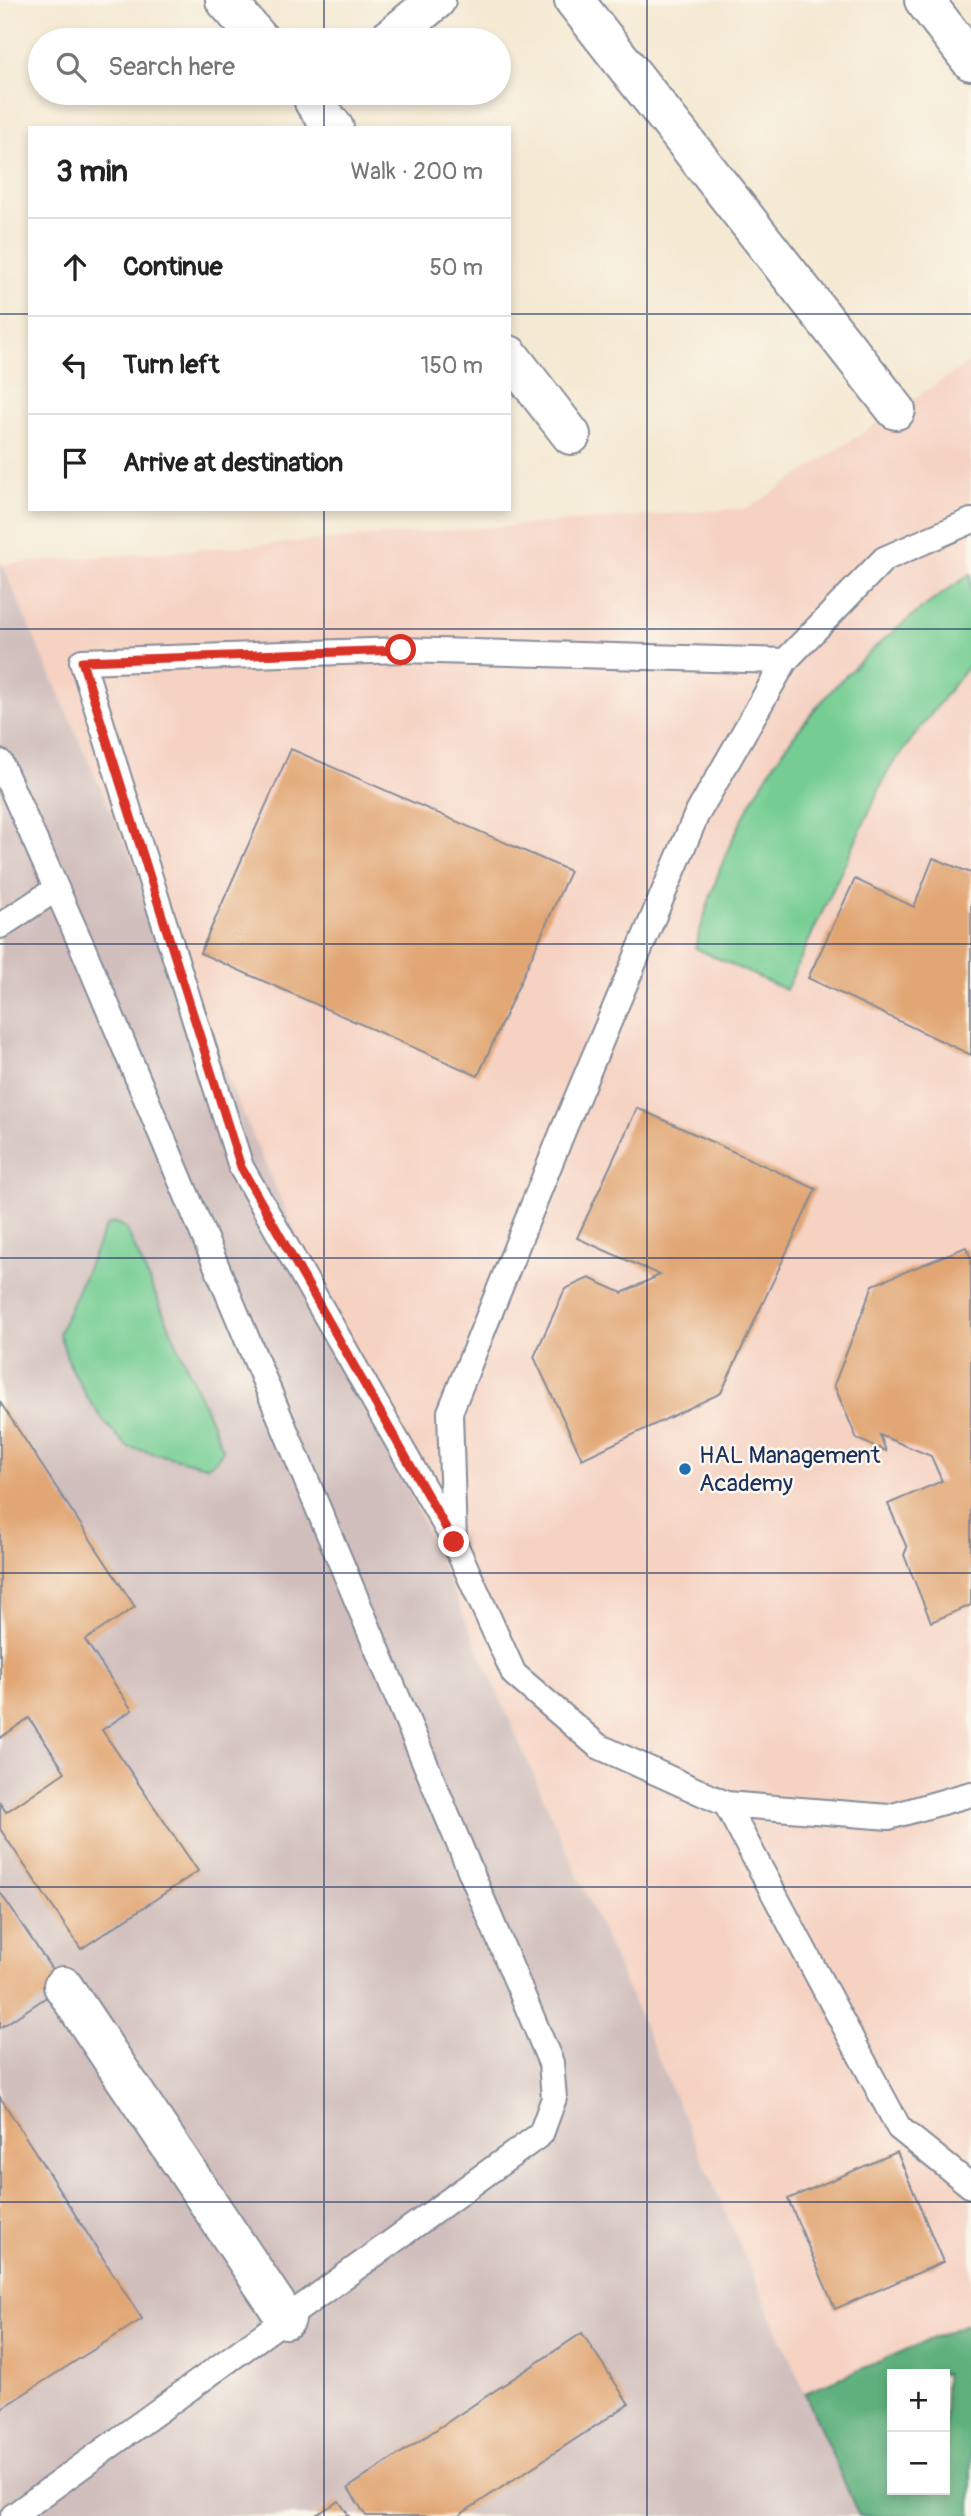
<!DOCTYPE html>
<meta charset="utf-8">
<style>
:root{--surface:#fff;--page:#f6f6f6;--text:#222;--muted:#767676;--line:#e0e0e0}
body{margin:0;font-family:Pangolin,sans-serif;background:var(--page);color:var(--text)}
.controls{position:absolute;right:21px;bottom:21px;display:grid;overflow:hidden;border-radius:0px;box-shadow:0 4px 10px #0003}
.controls button{width:63px;height:63px;display:grid;place-items:center;padding:0;border:0;border-bottom:2px solid var(--line);background:var(--surface);color:var(--text);font:35px sans-serif}
.stop{position:absolute;width:21px;height:21px;margin:-16px;border:5px solid #d93025;border-radius:50%;background:#fff}
.stop.end{background:#d93025;border-color:#fff;box-shadow:0 2px 7px #0008}
.list{margin:0;padding:0;list-style:none}
h2{display:flex;justify-content:space-between;align-items:center;height:91px;margin:0;padding:0 28px;font-size:30px}
h2 small{font-size:23px;font-weight:400;color:var(--muted)}
.list li{display:grid;grid-template-columns:46px 1fr auto;gap:21px;align-items:center;box-sizing:border-box;height:98px;padding:0 28px;border-top:2px solid var(--line)}
.list b{display:block;font-size:26px;white-space:nowrap}
.list em{font-size:23px;font-style:normal;color:var(--muted)}
.icon{flex:none;width:38px;height:38px;fill:none;stroke:currentColor;stroke-width:2;stroke-linecap:round;stroke-linejoin:round}
.map{position:relative;flex:none;width:971px;height:2516px;overflow:hidden}
.search{position:absolute;background:var(--surface);box-shadow:0 4px 10px #0003;left:28px;top:28px;width:483px;height:77px;display:flex;align-items:center;gap:18px;box-sizing:border-box;padding:0 24px;border-radius:38px;color:var(--muted);font-size:26px}
.panel{position:absolute;background:var(--surface);box-shadow:0 4px 10px #0003;left:28px;top:126px;width:483px;height:385px;border-radius:0px}
.map>svg:first-child{display:block}
.built{fill:#f5d2c2;fill-rule:evenodd}
.industrial{fill:#d1bfbd}
.green{fill:#74cd93;stroke:#487e78;stroke-width:2}
.forest{fill:#5fb07d;stroke:#3d706e;stroke-width:2;fill-rule:evenodd}
.building{fill:#e1a673}
.lines{fill:none;stroke-linecap:round;stroke-linejoin:round}
.service-casing{stroke:#888c98;stroke-width:28}
.minor-casing{stroke:#888c98;stroke-width:42}
.service{stroke:#fff;stroke-width:24}
.minor{stroke:#fff;stroke-width:38}
.route{stroke:#d93025;stroke-width:9}
.grid{fill:none;stroke:#1b2f5e;stroke-width:2;stroke-opacity:0.55}
.poi-dot{fill:#1f6fb2;stroke:#fbf7ec;stroke-width:2.5}
.labels{text-anchor:middle;stroke-width:5;stroke-linejoin:round;paint-order:stroke}
.poi-label{font-size:24px;fill:#1b2f5e;stroke:#fbf7ec;text-anchor:start}
</style>
<div class="map">
<svg width="971" height="2516" viewBox="0 0 971 2516">
<rect width="100%" height="100%" fill="#fbf7ec"/>
<filter id="ink" filterUnits="userSpaceOnUse"><feTurbulence type="fractalNoise" baseFrequency=".0143" numOctaves="2"/><feDisplacementMap in="SourceGraphic" scale="14" xChannelSelector="R" yChannelSelector="G"/><feConvolveMatrix kernelMatrix="1 2 1 2 8 2 1 2 1" color-interpolation-filters="sRGB"/></filter>
<filter id="wash" filterUnits="userSpaceOnUse"><feTurbulence type="fractalNoise" baseFrequency=".00686" numOctaves="4" result="noise"/><feDisplacementMap in="SourceGraphic" scale="28" xChannelSelector="R" yChannelSelector="G"/><feGaussianBlur stdDeviation="1.57" result="paint"/><feColorMatrix in="noise" values="0 0 0 0 0 0 0 0 0 0 0 0 0 0 0 0 0 1.4 0 .05"/><feComposite in="paint" operator="in"/></filter>
<g filter="url(#wash)">
<rect width="100%" height="100%" fill="#f4e9d2"/>
<path class="built" d="M 971,361 L 971,2516 L 859,2516 L 2,564 L 749,508 ZM 892,2374 L 945,2374 L 945,2490 L 892,2490 Z"/>
<path class="industrial" d="M 0,561 L 2,564 L 859,2516 L 0,2516 Z"/>
<path class="green" d="M 971,574 L 971,662 L 889,769 L 786,990 L 695,948 C 706,909 718,869 736,832 C 788,722 870,640 971,574 Z
M 114,1223 L 121,1225 L 127,1230 L 223,1449 C 220,1458 215,1463 206,1466 L 128,1447 L 107,1425 L 89,1400 L 71,1368 L 59,1333 L 104,1230 L 108,1225 Z"/>
<path class="forest" d="M 971,2322 L 971,2516 L 859,2516 L 805,2393 ZM 892,2374 L 945,2374 L 945,2490 L 892,2490 Z"/>
<g id="blocks">
<path class="building" d="M 291,749 L 570,871 L 478,1076 L 200,953 Z
M 933,858 L 971,873 L 971,1055 L 808,978 L 855,879 L 914,907 Z
M 637,1108 L 816,1189 L 721,1393 L 582,1459 L 534,1357 L 565,1289 L 589,1278 L 622,1293 L 660,1275 L 577,1238 Z
M 966,1247 L 971,1258 L 971,1605 L 931,1622 L 904,1555 L 907,1548 L 888,1504 L 942,1481 L 931,1456 L 880,1435 L 886,1451 L 857,1439 L 834,1385 L 873,1285 Z
M 0,1402 L 135,1607 L 85,1640 L 132,1710 L 102,1730 L 198,1871 L 81,1949 L 0,1829 L 0,1803 L 6,1812 L 65,1772 L 29,1718 L 0,1738 Z
M 0,1892 L 63,1986 L 0,2028 Z
M 0,2097 L 142,2319 L 0,2409 Z
M 897,2152 L 943,2262 L 835,2309 L 788,2199 Z
M 582,2333 L 629,2404 L 458,2516 L 366,2516 L 348,2488 Z
M 339,2501 L 349,2516 L 314,2516 Z"/>
</g>
</g>
<g filter="url(#ink)">
<use href="#blocks" fill-opacity="0" stroke="#888c98" stroke-width="2"/>
<g class="lines">
<defs>
<path id="service" d="M 971,521 L 884,559 L 785,661 L 696,816 L 565,1126 L 450,1412 L 454,1542 L 514,1674 L 598,1746 L 726,1804 L 889,1817 L 971,1794
M 0,762 L 85,953 L 551,2063 L 554,2098 L 541,2134 L 13,2516
M 0,926 L 56,889
M 453,1539 L 241,1167 L 82,661 L 401,650 L 785,661
M 726,1804 L 899,2128 L 971,2186"/>
<path id="minor" d="M 225,0 L 260,40
M 574,0 L 896,410
M 924,0 L 971,61
M 388,40 L 436,0
M 314,102 L 334,128
M 509,355 L 571,435
M 63,1986 L 286,2319"/>
</defs>
<use href="#service" class="service-casing"/>
<use href="#minor" class="minor-casing"/>
<use href="#service" class="service"/>
<use href="#minor" class="minor"/>
</g>
</g>
<g class="lines" filter="url(#ink)">
<path class="route" d="M 401,650 L 82,661 L 241,1167 L 454,1542"/>
</g>
<path class="grid" d="M 324,0 L 324,40M 647,0 L 647,2516M 324,93 L 324,128M 0,314 L 30,314M 509,314 L 971,314M 324,509 L 324,2516M 0,629 L 971,629M 0,944 L 971,944M 0,1258 L 971,1258M 0,1573 L 971,1573M 0,1887 L 971,1887M 0,2202 L 971,2202"/>
<circle class="poi-dot" cx="685" cy="1469" r="7"/>
<g class="labels">
<g class="poi-label">
<text x="699" y="1463">HAL Management<tspan x="699" dy="28">Academy</tspan></text>
</g>
</g>
</svg>
<div class="controls">
<button>+</button>
<button>−</button>
</div>
<div class="stop" style="left:401px;top:650px"></div>
<div class="stop end" style="left:454px;top:1542px"></div>
<div class="search"><svg class="icon" aria-label="search" viewBox="0 0 24 24"><circle cx="10" cy="10" r="6"/><path d="M15 15l6 6"/></svg>Search here</div>
<section class="panel">
<h2>3 min<small>Walk · 200 m</small></h2>
<ul class="list">
<li><svg class="icon" aria-label="ahead" viewBox="0 0 24 24"><path d="M12 20V5M6 11l6-6 6 6"/></svg><div><b>Continue</b></div><em>50 m</em></li>
<li><svg class="icon" aria-label="left" viewBox="0 0 24 24"><path d="M17 20v-9H6M10 6l-5 5 5 5"/></svg><div><b>Turn left</b></div><em>150 m</em></li>
<li><svg class="icon" aria-label="arrive" viewBox="0 0 24 24"><path d="M6 21V4h12l-3 4 3 4H6"/></svg><div><b>Arrive at destination</b></div></li>
</ul>
</section>
</div>
